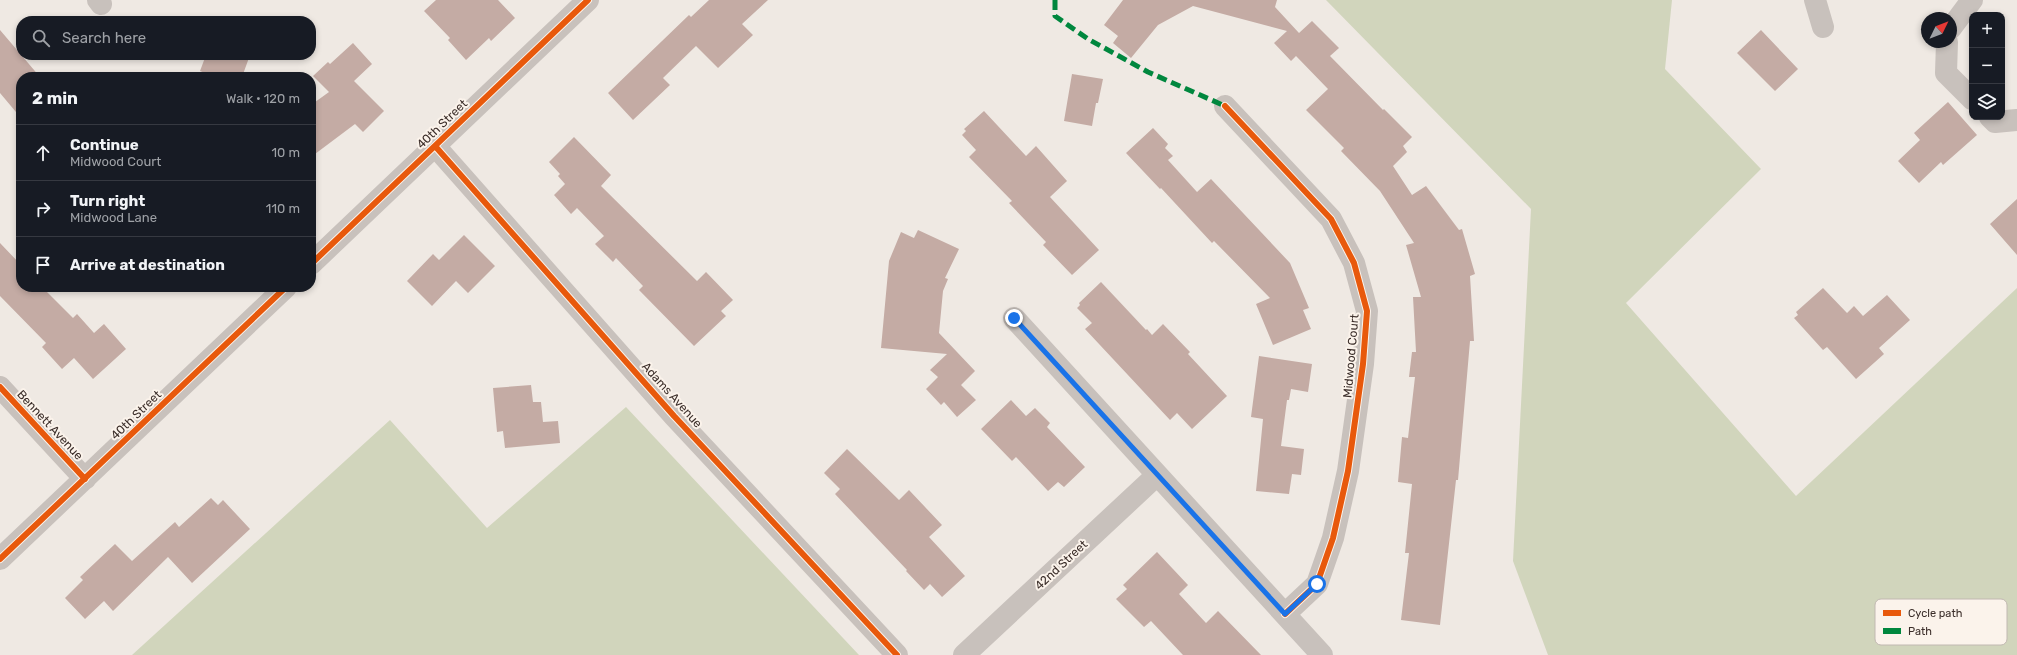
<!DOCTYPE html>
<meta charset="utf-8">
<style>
:root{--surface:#171b24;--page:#242831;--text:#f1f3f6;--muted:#9ea1a6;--line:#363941}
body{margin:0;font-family:Rubik,sans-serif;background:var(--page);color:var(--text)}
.controls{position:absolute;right:12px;top:12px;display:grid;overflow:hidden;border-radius:8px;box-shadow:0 2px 6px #0003}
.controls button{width:36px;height:36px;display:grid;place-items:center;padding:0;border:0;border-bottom:1px solid var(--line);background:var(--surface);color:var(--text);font:20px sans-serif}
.compass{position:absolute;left:1921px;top:12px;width:36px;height:36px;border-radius:50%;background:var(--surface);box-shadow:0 2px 6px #0003;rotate:47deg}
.stop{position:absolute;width:12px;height:12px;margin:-9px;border:3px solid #1a73e8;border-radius:50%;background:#fff}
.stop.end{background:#1a73e8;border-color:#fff;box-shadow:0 1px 4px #0008}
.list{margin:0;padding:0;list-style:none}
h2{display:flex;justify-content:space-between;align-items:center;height:52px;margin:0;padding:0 16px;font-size:17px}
h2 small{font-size:13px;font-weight:400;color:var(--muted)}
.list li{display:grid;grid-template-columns:26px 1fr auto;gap:12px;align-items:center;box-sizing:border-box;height:56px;padding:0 16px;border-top:1px solid var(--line)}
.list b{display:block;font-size:15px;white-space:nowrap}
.list p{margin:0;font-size:13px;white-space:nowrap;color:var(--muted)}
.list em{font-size:13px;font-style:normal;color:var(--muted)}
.icon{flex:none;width:22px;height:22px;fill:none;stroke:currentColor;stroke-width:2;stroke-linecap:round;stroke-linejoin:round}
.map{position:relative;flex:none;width:2017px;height:655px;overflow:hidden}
.search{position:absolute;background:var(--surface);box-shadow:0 2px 6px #0003;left:16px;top:16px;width:300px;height:44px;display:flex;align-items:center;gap:10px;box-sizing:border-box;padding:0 14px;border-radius:16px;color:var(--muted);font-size:15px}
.panel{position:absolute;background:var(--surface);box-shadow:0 2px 6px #0003;left:16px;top:72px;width:300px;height:220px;border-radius:16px}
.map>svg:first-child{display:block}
.green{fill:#d1d5bc}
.building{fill:#c4aba4}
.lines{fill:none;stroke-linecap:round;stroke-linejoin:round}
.minor{stroke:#c8c1bc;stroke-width:22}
.quiet{stroke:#00873e;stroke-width:5;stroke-dasharray:10 5;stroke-linecap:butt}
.cycleway-casing{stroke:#fbf3eb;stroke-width:8}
.cycleway{stroke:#e8590c;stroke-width:6}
.route{stroke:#1a73e8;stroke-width:5}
.labels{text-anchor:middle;stroke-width:4;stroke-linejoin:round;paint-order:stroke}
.street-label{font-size:12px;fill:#3a2d29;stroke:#fbf3eb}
.key{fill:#fbf3eb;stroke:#c1b8b1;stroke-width:1}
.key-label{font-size:11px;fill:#3a2d29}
</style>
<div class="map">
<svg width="2017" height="655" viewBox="0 0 2017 655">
<rect width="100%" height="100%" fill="#efe9e3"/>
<path class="green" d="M 1326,0 L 1672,0 L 1665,69 L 1761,169 L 1626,303 L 1796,496 L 2017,288 L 2017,655 L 1548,655 L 1513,561 L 1531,209 Z
M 626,407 L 859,655 L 132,655 L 390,420 L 487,528 Z"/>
<path class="building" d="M 436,0 L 498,0 L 515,18 L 491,41 L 489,38 L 466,60 L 448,40 L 450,38 L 424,11 Z
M 709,0 L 768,0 L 742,24 L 753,35 L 718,68 L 696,46 L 663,78 L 670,85 L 633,120 L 608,93 L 689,15 L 691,17 Z
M 1123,0 L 1277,0 L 1275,7 L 1299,33 L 1312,21 L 1339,48 L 1330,56 L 1383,110 L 1384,109 L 1412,137 L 1403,146 L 1407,152 L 1393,166 L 1412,195 L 1426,186 L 1459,230 L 1462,229 L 1475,274 L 1470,276 L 1474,341 L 1470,341 L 1458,480 L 1456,480 L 1440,625 L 1401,620 L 1409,553 L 1405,553 L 1412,484 L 1398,482 L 1402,437 L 1408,438 L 1415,377 L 1409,377 L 1412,352 L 1416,352 L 1413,297 L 1421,297 L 1406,245 L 1414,243 L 1380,191 L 1341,151 L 1344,148 L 1306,110 L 1328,89 L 1296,56 L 1291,61 L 1274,43 L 1287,31 L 1193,6 L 1158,25 L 1131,58 L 1113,43 L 1118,36 L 1104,25 Z
M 0,30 L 40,77 L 21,77 L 21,118 L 0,93 Z
M 1761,30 L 1798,69 L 1775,91 L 1737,53 Z
M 353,43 L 372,64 L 354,81 L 384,111 L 363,132 L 355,124 L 311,157 L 311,105 L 329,92 L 313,76 L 328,62 L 330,64 Z
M 206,55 L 250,55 L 242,77 L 215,77 L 200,71 Z
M 1072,74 L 1103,79 L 1098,103 L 1096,103 L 1092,126 L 1064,121 Z
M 1948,102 L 1977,135 L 1943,165 L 1941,162 L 1919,183 L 1898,161 L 1920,140 L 1914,133 Z
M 984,111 L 1026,156 L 1036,146 L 1067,181 L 1050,197 L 1099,250 L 1072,275 L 1043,245 L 1046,242 L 1009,203 L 1012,201 L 969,157 L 976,150 L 962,135 L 966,131 L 964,129 Z
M 1153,128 L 1168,144 L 1165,148 L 1173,156 L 1168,160 L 1197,192 L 1211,179 L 1290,263 L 1309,308 L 1303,310 L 1311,329 L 1273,345 L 1256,304 L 1270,298 L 1214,241 L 1212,243 L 1161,188 L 1160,189 L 1126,153 Z
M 574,137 L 611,175 L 601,186 L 697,281 L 706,272 L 733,300 L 721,311 L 726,316 L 694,346 L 639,290 L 643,286 L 616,258 L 613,262 L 595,244 L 604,236 L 577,208 L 571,214 L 554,195 L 565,184 L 558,176 L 560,174 L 549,162 Z
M 2017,199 L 2017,255 L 1990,224 Z
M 918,230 L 959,249 L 945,278 L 948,279 L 943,291 L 939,333 L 975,371 L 961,385 L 976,400 L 957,417 L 944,402 L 941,405 L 926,389 L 938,377 L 930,370 L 947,354 L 881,348 L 889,261 L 901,232 L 914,238 Z
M 464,235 L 495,266 L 468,293 L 456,281 L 432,306 L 407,281 L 433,254 L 439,260 Z
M 0,243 L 21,265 L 21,287 L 42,287 L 73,318 L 77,314 L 94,333 L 104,324 L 126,349 L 93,379 L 74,358 L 62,369 L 42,347 L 46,343 L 0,296 Z
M 1101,282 L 1146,330 L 1147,329 L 1152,335 L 1163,324 L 1190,352 L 1188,354 L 1227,396 L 1192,429 L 1177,413 L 1170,420 L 1085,329 L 1092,323 L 1077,308 L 1080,305 L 1079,303 Z
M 1823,288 L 1847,313 L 1854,306 L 1863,316 L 1887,295 L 1910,320 L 1879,348 L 1884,354 L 1856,379 L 1827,347 L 1823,350 L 1794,318 L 1798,315 L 1796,312 Z
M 1259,356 L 1312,364 L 1308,392 L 1291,389 L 1289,400 L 1287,400 L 1281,446 L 1304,449 L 1301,475 L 1292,474 L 1289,494 L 1256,491 L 1263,419 L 1251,417 Z
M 531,385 L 533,402 L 541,402 L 543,422 L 558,421 L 560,443 L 505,448 L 503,431 L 497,432 L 493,388 Z
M 1011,400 L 1026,416 L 1035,408 L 1050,423 L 1047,427 L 1085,467 L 1064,487 L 1058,482 L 1048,491 L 1016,457 L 1012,461 L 981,429 Z
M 847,449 L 899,500 L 909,490 L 942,525 L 929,537 L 965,576 L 942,597 L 930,584 L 924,590 L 906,571 L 907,570 L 835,494 L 840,489 L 824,473 Z
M 211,498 L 218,505 L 223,500 L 250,529 L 192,583 L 168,557 L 113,611 L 104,601 L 85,619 L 65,598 L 83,580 L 80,577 L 115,544 L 132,561 L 175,522 L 179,527 Z
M 1157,552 L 1188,585 L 1179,594 L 1206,623 L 1218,611 L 1261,655 L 1183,655 L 1151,621 L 1144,627 L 1116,599 L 1127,589 L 1123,585 Z"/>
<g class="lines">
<path class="minor" d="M 98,0 L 101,4
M 1815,0 L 1823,27
M 1951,28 L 1972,0
M 1947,42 L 1946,73 L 1972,99
M 1225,106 L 1331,219 L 1354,263 L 1367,311 L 1363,364 L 1348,471 L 1333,538 L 1317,584 L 1285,614
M 1990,117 L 1995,122 L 2017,120
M 435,146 L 674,416 L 897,655
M 311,264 L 588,0
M 1014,318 L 1322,655
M 0,387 L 85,479
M 0,559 L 286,287
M 964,655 L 1157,475"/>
<path class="quiet" d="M 1055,0 L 1055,16 L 1088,39 L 1148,72 L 1225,106"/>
<defs>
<path id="cycleway" d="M 1225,106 L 1331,219 L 1354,263 L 1367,311 L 1363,364 L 1348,471 L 1333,538 L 1317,584 L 1285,614
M 435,146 L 674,416 L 897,655
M 311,264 L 588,0
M 0,387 L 85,479
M 0,559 L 286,287"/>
</defs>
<use href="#cycleway" class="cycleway-casing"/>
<use href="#cycleway" class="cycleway"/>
</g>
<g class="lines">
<path class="route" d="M 1014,318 L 1285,614 L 1317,584"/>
</g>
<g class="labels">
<g class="street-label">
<text transform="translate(442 124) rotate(-44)" y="4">40th Street</text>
<text transform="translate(1351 356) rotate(-85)" y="4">Midwood Court</text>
<text transform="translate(672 395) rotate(48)" y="4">Adams Avenue</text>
<text transform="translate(136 415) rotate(-44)" y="4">40th Street</text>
<text transform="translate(50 425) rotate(47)" y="4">Bennett Avenue</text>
<text transform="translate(1061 565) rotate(-43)" y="4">42nd Street</text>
</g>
</g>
<rect x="1875" y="599" width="132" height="46" rx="6" class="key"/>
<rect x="1883" y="610" width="18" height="6" fill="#e8590c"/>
<rect x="1883" y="628" width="18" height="6" fill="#00873e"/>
<g class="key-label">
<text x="1908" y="617">Cycle path</text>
<text x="1908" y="635">Path</text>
</g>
</svg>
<div class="controls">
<button>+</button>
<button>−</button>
<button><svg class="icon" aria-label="layers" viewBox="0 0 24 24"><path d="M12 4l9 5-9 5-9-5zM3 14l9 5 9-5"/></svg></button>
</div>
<svg class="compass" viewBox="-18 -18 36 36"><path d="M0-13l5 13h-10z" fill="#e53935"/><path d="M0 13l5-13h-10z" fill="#9ea1a6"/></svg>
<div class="stop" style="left:1317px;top:584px"></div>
<div class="stop end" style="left:1014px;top:318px"></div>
<div class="search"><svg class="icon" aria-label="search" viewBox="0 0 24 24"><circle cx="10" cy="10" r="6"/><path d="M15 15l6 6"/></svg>Search here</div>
<section class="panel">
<h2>2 min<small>Walk · 120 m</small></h2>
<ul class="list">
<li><svg class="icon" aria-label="ahead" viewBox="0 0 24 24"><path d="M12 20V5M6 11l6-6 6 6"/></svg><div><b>Continue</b><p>Midwood Court</p></div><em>10 m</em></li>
<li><svg class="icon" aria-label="right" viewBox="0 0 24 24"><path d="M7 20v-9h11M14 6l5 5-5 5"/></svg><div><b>Turn right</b><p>Midwood Lane</p></div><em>110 m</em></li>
<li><svg class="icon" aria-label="arrive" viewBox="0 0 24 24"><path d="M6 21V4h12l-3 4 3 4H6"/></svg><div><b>Arrive at destination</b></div></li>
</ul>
</section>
</div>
